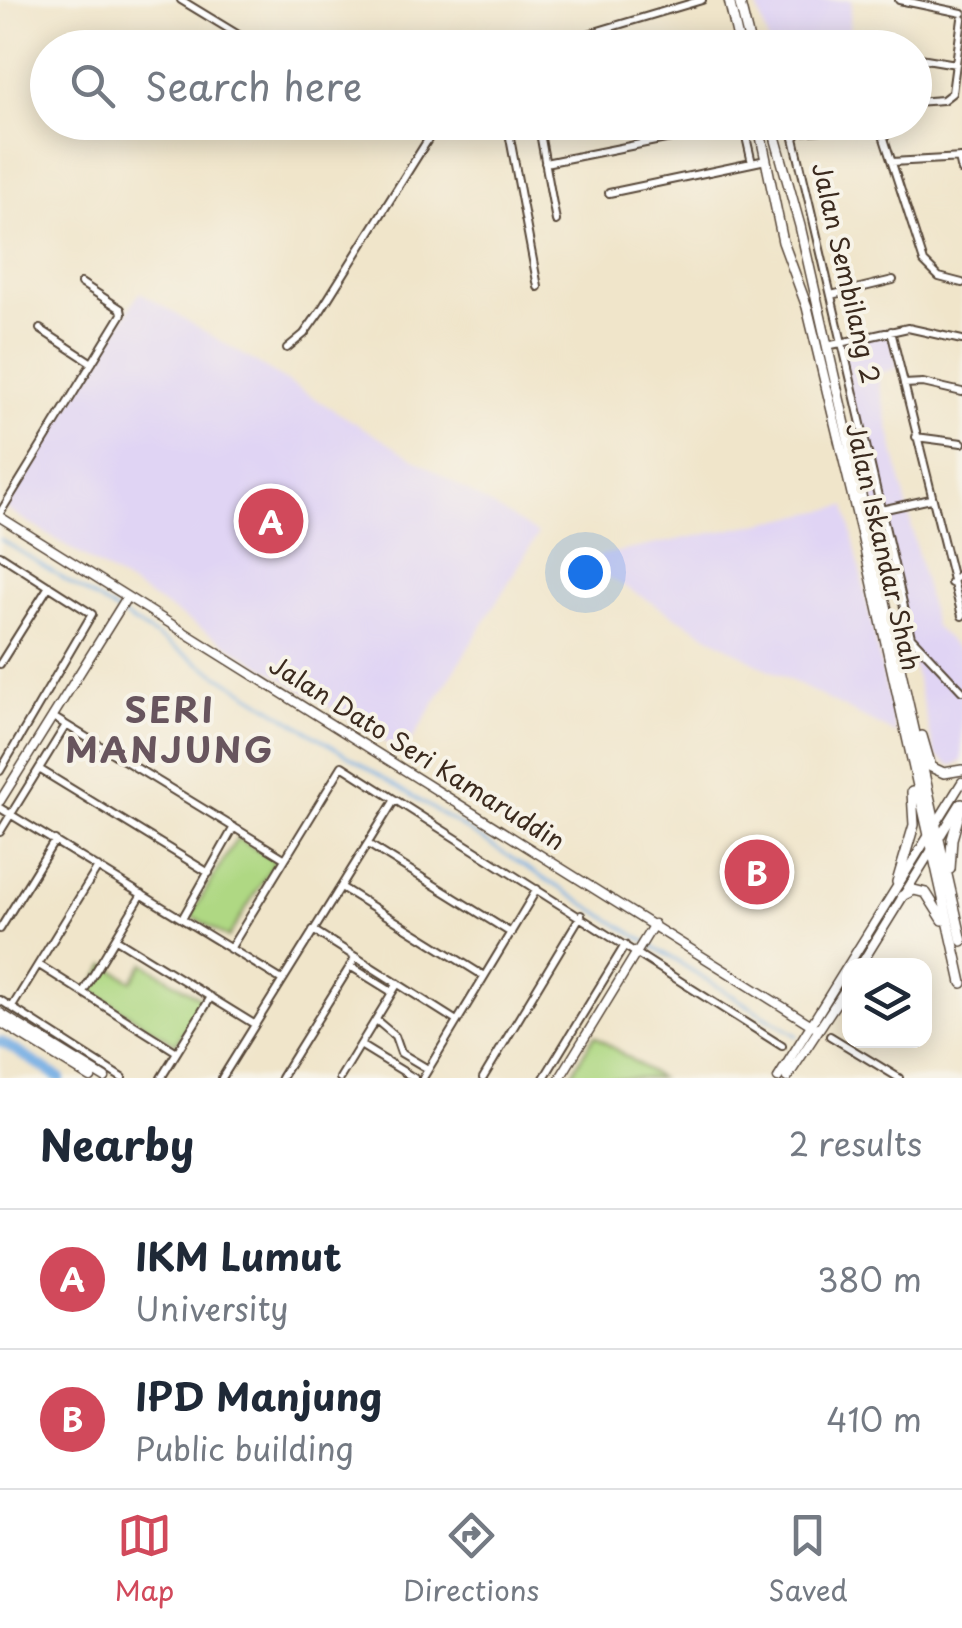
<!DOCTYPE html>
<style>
:root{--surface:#fff;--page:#f6f6f7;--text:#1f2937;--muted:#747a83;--line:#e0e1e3;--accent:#d1495b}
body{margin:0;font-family:"Playpen Sans",sans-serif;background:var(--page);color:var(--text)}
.controls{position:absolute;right:30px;bottom:30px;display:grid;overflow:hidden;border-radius:20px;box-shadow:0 5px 25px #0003}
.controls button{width:90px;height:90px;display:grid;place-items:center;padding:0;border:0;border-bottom:2px solid var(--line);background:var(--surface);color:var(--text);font:50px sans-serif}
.you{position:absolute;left:585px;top:572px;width:35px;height:35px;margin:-25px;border:8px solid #fff;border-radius:50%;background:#1a73e8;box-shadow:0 0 0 15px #1a73e833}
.badge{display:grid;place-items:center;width:65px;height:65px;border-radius:50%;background:var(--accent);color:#fff;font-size:32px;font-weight:700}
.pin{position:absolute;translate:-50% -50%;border:5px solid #fff;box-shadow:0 2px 10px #0006}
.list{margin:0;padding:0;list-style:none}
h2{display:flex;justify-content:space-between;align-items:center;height:130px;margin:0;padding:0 40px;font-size:42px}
h2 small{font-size:32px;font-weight:400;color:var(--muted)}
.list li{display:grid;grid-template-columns:65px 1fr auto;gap:30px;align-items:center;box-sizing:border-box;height:140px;padding:0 40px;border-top:2px solid var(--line)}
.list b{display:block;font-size:38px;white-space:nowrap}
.list p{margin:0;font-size:32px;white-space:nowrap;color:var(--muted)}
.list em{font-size:32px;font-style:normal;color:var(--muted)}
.icon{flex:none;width:55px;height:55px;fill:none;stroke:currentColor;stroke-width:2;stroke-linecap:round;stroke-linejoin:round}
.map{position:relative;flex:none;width:962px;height:1078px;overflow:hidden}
.search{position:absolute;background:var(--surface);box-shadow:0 5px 25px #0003;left:30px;right:30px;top:30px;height:110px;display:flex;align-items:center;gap:25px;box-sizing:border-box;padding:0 35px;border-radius:55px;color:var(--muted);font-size:38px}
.sheet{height:410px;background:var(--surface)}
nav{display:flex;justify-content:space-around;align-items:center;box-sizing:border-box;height:140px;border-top:2px solid var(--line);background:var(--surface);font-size:28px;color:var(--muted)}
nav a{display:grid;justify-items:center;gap:5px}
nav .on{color:var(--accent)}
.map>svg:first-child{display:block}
.built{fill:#e0d4f4}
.green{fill:#afd883;stroke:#758150;stroke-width:2.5}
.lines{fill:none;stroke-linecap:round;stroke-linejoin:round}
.stream{stroke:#74ade4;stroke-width:2.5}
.river{stroke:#74ade4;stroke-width:10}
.street-casing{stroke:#564638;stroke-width:10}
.secondary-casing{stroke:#564638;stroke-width:11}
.primary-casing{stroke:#564638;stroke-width:12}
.street{stroke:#fff;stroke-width:6}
.secondary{stroke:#fff;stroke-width:8}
.primary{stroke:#fff;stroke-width:9}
.labels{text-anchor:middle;stroke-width:8;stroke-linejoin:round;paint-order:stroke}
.street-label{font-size:25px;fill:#3b2a1e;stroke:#f7f3e8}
.district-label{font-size:35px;font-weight:bold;letter-spacing:2.5px;fill:#68555e;stroke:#f7f3e8}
</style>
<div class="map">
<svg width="962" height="1078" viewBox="0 0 962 1078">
<rect width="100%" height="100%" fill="#f7f3e8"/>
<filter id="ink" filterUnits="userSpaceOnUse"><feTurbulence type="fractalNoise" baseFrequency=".01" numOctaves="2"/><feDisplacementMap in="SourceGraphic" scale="20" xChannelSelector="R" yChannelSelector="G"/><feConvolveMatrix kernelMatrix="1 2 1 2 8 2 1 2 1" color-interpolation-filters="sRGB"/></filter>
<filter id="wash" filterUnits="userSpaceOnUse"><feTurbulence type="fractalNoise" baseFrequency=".0048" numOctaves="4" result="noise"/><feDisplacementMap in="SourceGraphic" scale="40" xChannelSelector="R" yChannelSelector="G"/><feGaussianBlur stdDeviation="2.25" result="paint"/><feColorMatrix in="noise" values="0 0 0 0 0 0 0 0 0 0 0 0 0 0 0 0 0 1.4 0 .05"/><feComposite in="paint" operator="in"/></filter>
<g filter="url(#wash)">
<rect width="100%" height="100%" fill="#f0e5ca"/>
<path class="built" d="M 755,0 L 852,0 L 847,47 L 770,47 Z
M 140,292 L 538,534 L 404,753 L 5,508 Z
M 889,328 L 898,368 L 877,374 L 934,626 L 962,653 L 962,761 L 951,766 L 935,755 L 835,341 Z
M 846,506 L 896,734 L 754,662 L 601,573 L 598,556 Z"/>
<path class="green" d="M 237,838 L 275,861 L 228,938 L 191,915 Z
M 144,963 L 203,1000 L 176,1044 L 90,990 L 106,965 L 132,981 Z
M 594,1036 L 595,1036 L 659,1078 L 569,1078 Z"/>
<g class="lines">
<path class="stream" d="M 0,539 L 797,1036"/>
<path class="river" d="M 0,1041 L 60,1078"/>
</g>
</g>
<g filter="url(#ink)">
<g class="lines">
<defs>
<path id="street" d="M 181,0 L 260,48
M 899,0 L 962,13
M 541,48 L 702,0
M 914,57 L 956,64
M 914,102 L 943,100 L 952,93 L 962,19
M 507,122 L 538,287
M 538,122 L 556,221
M 880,125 L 799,132 L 794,138 L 911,637 L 962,691
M 880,126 L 924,262 L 939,277 L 962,283
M 959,158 L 962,171
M 892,162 L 962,158
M 545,163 L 736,125 L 744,128 L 752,163
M 609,193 L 766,160
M 831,295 L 893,280
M 40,329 L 92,363
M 891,331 L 962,616
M 827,346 L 908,328 L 962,340
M 287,348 L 304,334 L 321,310 L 439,122
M 904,384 L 923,383 L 962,392
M 916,437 L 962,443
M 864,505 L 881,510 L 931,499
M 0,513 L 122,314 L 121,309 L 81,283
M 0,555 L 92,614 L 0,771
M 951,583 L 962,572
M 0,664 L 49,586
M 53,717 L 284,858
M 39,769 L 209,873
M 0,808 L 282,980
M 0,832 L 66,725
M 368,844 L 511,933
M 341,887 L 484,976
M 182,919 L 234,827
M 0,929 L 55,840
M 313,930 L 455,1020
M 116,939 L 254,1024
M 230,949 L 342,766 L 782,1046
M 39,965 L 177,1052
M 350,966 L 392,992
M 83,992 L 142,894
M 0,1000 L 122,1078
M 12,1007 L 98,867
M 376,1020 L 395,1036 L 401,1053 L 428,1069
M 830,1036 L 899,1078
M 360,1045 L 414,1078
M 161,1078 L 211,997
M 222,1078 L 394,801
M 281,1078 L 356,957
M 340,1078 L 398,983
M 423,1078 L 537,889
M 483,1078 L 581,915
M 544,1078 L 625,945"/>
<path id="secondary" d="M 0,517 L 818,1029
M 0,801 L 127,597
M 860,966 L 960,804
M 0,1013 L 105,1078
M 0,1022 L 91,1078
M 560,1078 L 654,924
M 778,1078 L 962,782
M 787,1078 L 850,982"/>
<path id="primary" d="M 729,0 L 740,48
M 739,0 L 751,48
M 758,122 L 783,242 L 807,307 L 861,531 L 962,983
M 771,122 L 800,226 L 962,941
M 922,736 L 931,767 L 944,773 L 962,770
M 950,869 L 952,839 L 962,804
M 897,882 L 914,825 L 912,792
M 902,896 L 914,890 L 926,893 L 943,920"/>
</defs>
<use href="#street" class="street-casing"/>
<use href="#secondary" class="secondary-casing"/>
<use href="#primary" class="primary-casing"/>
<use href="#street" class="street"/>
<use href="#secondary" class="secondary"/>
<use href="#primary" class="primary"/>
</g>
</g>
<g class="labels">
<g class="street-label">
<text transform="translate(846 273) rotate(77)" y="9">Jalan Sembilang 2</text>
<text transform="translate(883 547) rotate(77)" y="9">Jalan Iskandar Shah</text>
<text transform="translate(417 753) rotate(32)" y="9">Jalan Dato Seri Kamaruddin</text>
</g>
<g class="district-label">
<text x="170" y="723">SERI<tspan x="170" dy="40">MANJUNG</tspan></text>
</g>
</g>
</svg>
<div class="controls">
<button><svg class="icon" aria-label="layers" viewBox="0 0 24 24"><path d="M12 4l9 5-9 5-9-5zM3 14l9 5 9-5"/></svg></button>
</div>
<div class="you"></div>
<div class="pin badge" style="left:271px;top:521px">A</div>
<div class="pin badge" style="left:757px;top:872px">B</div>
<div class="search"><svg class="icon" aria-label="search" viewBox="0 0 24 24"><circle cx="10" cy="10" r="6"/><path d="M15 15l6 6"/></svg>Search here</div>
</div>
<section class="sheet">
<h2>Nearby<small>2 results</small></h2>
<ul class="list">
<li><span class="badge">A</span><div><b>IKM Lumut</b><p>University</p></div><em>380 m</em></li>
<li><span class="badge">B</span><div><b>IPD Manjung</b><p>Public building</p></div><em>410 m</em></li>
</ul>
</section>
<nav>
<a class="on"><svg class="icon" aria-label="map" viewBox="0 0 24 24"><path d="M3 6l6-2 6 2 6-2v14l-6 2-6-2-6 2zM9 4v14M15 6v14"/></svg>Map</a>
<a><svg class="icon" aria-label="directions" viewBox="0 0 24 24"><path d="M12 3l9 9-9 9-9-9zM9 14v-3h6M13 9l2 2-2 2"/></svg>Directions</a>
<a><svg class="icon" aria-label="saved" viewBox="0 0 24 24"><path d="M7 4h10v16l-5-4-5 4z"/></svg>Saved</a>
</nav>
